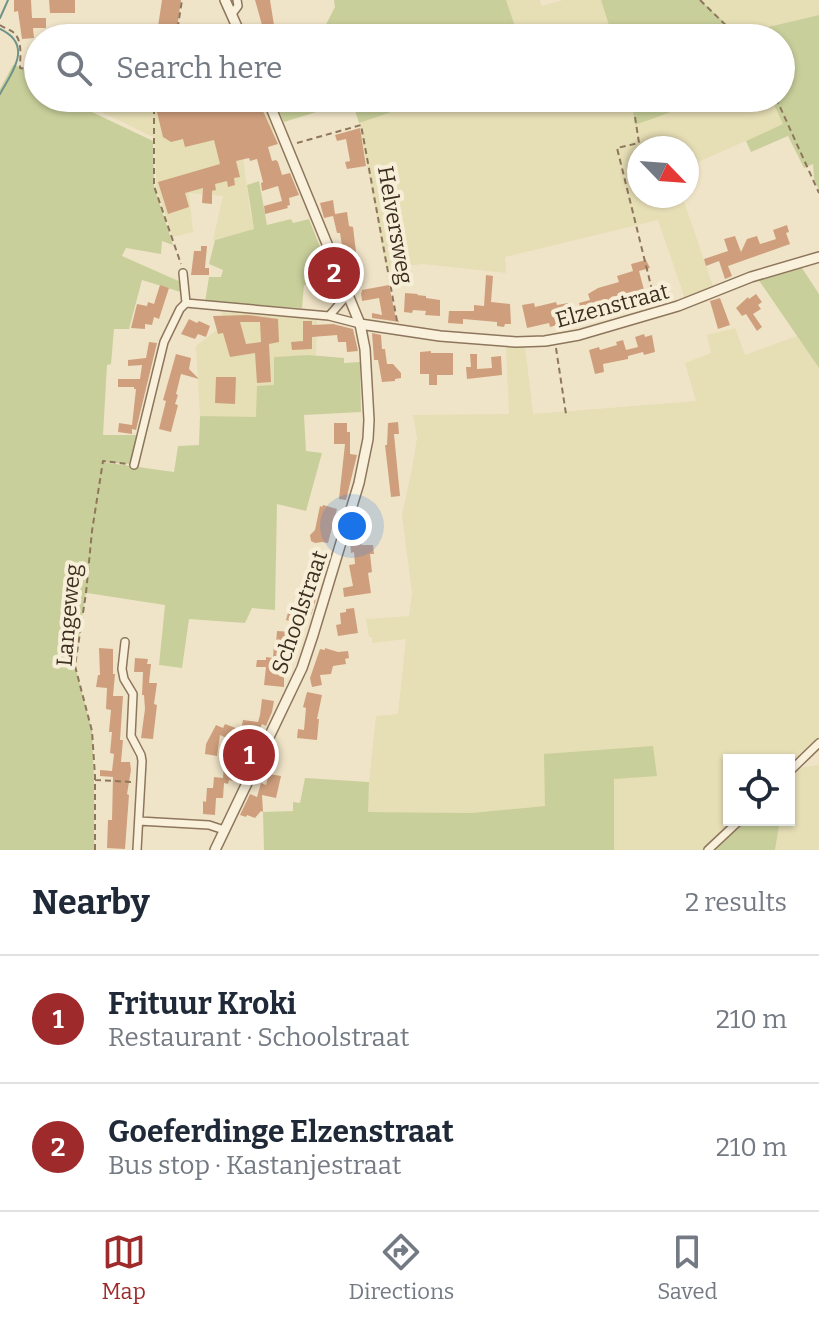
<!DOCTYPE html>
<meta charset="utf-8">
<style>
:root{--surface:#fff;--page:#f6f6f7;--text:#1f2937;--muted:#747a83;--line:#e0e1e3;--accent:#9e2a2b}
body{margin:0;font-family:Bitter,serif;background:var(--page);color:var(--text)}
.controls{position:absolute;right:24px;bottom:24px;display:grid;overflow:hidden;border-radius:0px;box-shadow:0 2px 6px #0004}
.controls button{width:72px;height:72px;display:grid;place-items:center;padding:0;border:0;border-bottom:2px solid var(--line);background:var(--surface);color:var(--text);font:40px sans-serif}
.compass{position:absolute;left:627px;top:136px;width:72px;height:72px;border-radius:50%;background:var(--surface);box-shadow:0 2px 6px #0004;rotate:115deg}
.you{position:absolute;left:352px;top:526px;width:28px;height:28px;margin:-20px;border:6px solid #fff;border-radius:50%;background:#1a73e8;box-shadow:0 0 0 12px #1a73e833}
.badge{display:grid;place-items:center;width:52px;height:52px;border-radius:50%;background:var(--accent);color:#fff;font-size:26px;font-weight:700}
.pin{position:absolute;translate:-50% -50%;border:4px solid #fff;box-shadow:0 2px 8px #0006}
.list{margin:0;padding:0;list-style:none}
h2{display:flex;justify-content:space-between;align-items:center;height:104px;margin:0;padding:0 32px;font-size:34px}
h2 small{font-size:26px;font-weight:400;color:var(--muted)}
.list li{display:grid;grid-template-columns:52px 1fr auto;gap:24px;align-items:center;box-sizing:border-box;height:128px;padding:0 32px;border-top:2px solid var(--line)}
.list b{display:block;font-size:30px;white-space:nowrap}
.list p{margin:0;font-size:26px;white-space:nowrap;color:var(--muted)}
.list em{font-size:26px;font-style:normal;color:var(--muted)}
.icon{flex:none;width:44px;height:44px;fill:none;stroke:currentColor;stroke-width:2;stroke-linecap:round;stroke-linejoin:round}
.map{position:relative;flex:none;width:819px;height:850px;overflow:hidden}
.search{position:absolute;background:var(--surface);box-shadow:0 2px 6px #0004;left:24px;right:24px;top:24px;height:88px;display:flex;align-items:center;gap:20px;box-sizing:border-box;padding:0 28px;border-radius:44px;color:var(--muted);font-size:30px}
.sheet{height:360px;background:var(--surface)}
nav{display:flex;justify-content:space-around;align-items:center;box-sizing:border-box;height:112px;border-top:2px solid var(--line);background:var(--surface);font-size:22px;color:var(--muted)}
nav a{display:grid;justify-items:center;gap:4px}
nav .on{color:var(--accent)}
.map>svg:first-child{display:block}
.farmland{fill:#e6deb5}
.green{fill:#c9cf9b}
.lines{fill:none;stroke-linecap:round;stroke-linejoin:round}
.stream{stroke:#6f938a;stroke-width:2}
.building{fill:#cf9f7d;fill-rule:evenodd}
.minor-casing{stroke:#8d765c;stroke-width:10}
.tertiary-casing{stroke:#8d765c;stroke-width:12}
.path{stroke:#8d765c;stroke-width:2;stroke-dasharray:6 4;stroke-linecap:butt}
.minor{stroke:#faf1dc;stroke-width:7}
.tertiary{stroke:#faf1dc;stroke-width:9}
.labels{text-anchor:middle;stroke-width:8;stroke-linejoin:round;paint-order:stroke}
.street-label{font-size:22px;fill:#3d2e20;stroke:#f7eed8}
</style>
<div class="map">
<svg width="819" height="850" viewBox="0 0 819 850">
<rect width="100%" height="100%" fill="#f0e4c8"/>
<path class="farmland" d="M 506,0 L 540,0 L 542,6 L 563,0 L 601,0 L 613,38 L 519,38 Z
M 700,0 L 819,0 L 819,15 L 743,33 L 734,31 Z
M 77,98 L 186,98 L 188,107 L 211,101 L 225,103 L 240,98 L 262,98 L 276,130 L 241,141 L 250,212 L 255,229 L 213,240 L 223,196 L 189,193 L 193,232 L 173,237 L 156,187 L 155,138 L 85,104 Z
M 433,98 L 631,98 L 635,124 L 709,98 L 771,98 L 784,124 L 687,167 L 687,148 L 639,148 L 639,196 L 682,196 L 714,289 L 685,299 L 658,220 L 505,257 L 506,273 L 423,264 L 386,268 L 359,123 Z
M 222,312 L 317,320 L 316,355 L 274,357 L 274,385 L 256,418 L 200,416 L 196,346 L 221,327 Z
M 735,328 L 745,355 L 797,336 L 819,368 L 819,737 L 789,767 L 789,760 L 729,760 L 729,820 L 735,820 L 702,850 L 614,850 L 614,779 L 654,746 L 545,806 L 471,813 L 367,812 L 369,782 L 376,716 L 398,714 L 406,639 L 372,643 L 372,637 L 369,637 L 366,619 L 409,616 L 412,593 L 402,515 L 412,469 L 417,438 L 413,415 L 509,414 L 506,346 L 525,346 L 533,414 L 696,401 L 685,363 L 711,353 L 707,335 Z
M 819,765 L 819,850 L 775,850 L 780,820 L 789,820 L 789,776 L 798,768 Z"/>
<path class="green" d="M 334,0 L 506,0 L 519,38 L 319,38 L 335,7 Z
M 601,0 L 700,0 L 734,31 L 743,33 L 819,15 L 819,191 L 814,178 L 813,164 L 804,168 L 788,136 L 751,152 L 746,141 L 783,124 L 771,98 L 781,98 L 781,38 L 613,38 Z
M 13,65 L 38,71 L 38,98 L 68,98 L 77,105 L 153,141 L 154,186 L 173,245 L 162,241 L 161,254 L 126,248 L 122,256 L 183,283 L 184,293 L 142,280 L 129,329 L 114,329 L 111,364 L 107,365 L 103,435 L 139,435 L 132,464 L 102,462 L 174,472 L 178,446 L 199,445 L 200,416 L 256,417 L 257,386 L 274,385 L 274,357 L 309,355 L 344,358 L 344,363 L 360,362 L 361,412 L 304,415 L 306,451 L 322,453 L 306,511 L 277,504 L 275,610 L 252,608 L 245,623 L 189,619 L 182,668 L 159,665 L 165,605 L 87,593 L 86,591 L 75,666 L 92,731 L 94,780 L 94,850 L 0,850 L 0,89 Z
M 273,98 L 433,98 L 359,123 L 352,101 L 284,122 Z
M 631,98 L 709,98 L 635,125 Z
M 259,181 L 267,225 L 291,219 L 293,223 L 309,219 L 336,287 L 304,285 L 302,308 L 205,302 L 209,277 L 221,277 L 223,270 L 209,264 L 215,240 L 254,229 L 247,185 Z
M 800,265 L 819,294 L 819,368 L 758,279 Z
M 653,746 L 657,776 L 614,779 L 614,850 L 264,850 L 263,812 L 293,811 L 293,802 L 300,803 L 305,778 L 369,782 L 368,812 L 471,813 L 545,806 L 544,754 Z
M 745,820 L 780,820 L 775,850 L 713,850 Z"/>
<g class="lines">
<path class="stream" d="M 0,18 L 8,0
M 0,29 C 34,45 12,72 0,94"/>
</g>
<path class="building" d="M 14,0 L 31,0 L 32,18 L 46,18 L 46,28 L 33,28 L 34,38 L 22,39 L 18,11 L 14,12 Z
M 49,0 L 75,0 L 75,13 L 50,13 Z
M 162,0 L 181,0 L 176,36 L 171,35 L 168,37 L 157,33 Z
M 255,0 L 270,0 L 274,25 L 271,26 L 272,35 L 250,38 L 249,27 L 262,25 Z
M 229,98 L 257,98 L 278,144 L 268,147 L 272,161 L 276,160 L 278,162 L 282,175 L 290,173 L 299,195 L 289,198 L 290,205 L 287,206 L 288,208 L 265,214 L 264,206 L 282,201 L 278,186 L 262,191 L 261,183 L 263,182 L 257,159 L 250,161 L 249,158 L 236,161 L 240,177 L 234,178 L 235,185 L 228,187 L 227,181 L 215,184 L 216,190 L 212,191 L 212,204 L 202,203 L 203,188 L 185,193 L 189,207 L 168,214 L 158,182 L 220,164 L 214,140 L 185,147 L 183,139 L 171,142 L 163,137 L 157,112 L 187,104 L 188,107 L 211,101 L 230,102 Z
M 360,128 L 366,166 L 347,169 L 345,162 L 350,161 L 346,139 L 337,141 L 335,135 Z
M 333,200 L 335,214 L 347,212 L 349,226 L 353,227 L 357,260 L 359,259 L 361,268 L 346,270 L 340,233 L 337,233 L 333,216 L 324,218 L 320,203 Z
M 787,225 L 789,232 L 786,233 L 790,244 L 728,266 L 732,276 L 725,279 L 719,261 L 706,266 L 704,259 L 728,251 L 724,239 L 735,236 L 741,252 L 747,239 L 757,236 L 760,244 L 776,239 L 773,230 Z
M 201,246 L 207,246 L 205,268 L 209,268 L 209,275 L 191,275 L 194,251 L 201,251 Z
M 646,260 L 650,268 L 639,271 L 647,301 L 636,304 L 635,299 L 617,304 L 617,302 L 581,311 L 579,303 L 590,300 L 588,294 L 598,288 L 619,282 L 617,276 L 633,271 L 631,264 Z
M 486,275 L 493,276 L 491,302 L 510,304 L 511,324 L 505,324 L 504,327 L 497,326 L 497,322 L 463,319 L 463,324 L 448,323 L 449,311 L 474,311 L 474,305 L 484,306 Z
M 160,285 L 169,288 L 159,319 L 154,317 L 152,325 L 145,324 L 145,329 L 131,328 L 137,304 L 147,306 L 148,302 L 154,304 Z
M 389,285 L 396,319 L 400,322 L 372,318 L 372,313 L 382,315 L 379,298 L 362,301 L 361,293 L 362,292 L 362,290 Z
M 405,293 L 418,294 L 417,295 L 426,296 L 426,298 L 440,300 L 440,316 L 425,315 L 426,311 L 413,310 L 412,313 L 404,312 Z
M 756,294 L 762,302 L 758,305 L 761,309 L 753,314 L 762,327 L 757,331 L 746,314 L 742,316 L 736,308 L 748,297 L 749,299 Z
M 720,298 L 730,325 L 718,329 L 710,301 Z
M 556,302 L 557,305 L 568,303 L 571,321 L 550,327 L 549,323 L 527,328 L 522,305 L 534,303 L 535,307 Z
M 248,315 L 278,319 L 279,342 L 269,344 L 271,382 L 257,383 L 255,353 L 230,357 L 223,333 L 218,334 L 213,316 ZM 240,322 L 260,322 L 261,342 L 246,344 Z
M 189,319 L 197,323 L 199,321 L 210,326 L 206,337 L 198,334 L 195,339 L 181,334 Z
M 303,321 L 312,321 L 312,325 L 333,324 L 353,329 L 358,351 L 347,352 L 346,342 L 338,342 L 337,335 L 312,337 L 312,349 L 292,350 L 291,342 L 303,341 Z
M 372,333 L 381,335 L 382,349 L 385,349 L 387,364 L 393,364 L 401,373 L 401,378 L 395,379 L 395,381 L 382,382 L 378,360 L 374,360 Z
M 644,334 L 645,337 L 652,335 L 655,352 L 644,355 L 643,352 L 628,356 L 628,359 L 603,364 L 604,372 L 595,374 L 589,350 L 599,347 L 600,350 L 617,345 L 616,342 L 623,340 L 626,350 L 638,347 L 635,337 Z
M 149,342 L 157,343 L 136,430 L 132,429 L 132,434 L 118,432 L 119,423 L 132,425 L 136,389 L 134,389 L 134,387 L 118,387 L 118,379 L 140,379 L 142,365 L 128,366 L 128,360 L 146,358 Z
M 431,351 L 431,353 L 453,353 L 453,375 L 437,375 L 437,385 L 429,385 L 429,374 L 420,374 L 420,352 Z
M 176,354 L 191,358 L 189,369 L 199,379 L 181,374 L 176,394 L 178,395 L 175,404 L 178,405 L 171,432 L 159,429 L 166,401 L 163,400 Z
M 470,354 L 477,354 L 477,369 L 492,368 L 491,357 L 501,356 L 502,375 L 467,379 L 466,367 L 471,367 Z
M 216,377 L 236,377 L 235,404 L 215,403 Z
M 398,422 L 399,434 L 394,434 L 400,496 L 391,497 L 385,445 L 387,445 L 388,423 Z
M 334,423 L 347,423 L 347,432 L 350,432 L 350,454 L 357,455 L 346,500 L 339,499 L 345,444 L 334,444 Z
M 323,505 L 337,509 L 328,543 L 322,542 L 315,543 L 311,541 L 310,535 L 315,530 L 320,506 L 322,507 Z
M 361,539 L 362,545 L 373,545 L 374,554 L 370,554 L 372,572 L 368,573 L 371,593 L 344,597 L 343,588 L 353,586 L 349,565 L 355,564 L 354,552 L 351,553 L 350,540 Z
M 308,596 L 316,599 L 311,615 L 304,613 L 301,621 L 299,620 L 298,624 L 286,620 L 289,609 L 299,612 L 302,602 L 306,603 Z
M 354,608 L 358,633 L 338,636 L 336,625 L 341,624 L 340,613 L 346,612 L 346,609 Z
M 277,631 L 293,632 L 292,658 L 281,657 L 280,673 L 284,674 L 284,687 L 264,685 L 266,667 L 256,667 L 257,660 L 266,660 L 266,657 L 273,658 L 274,644 L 276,644 Z
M 99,648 L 113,649 L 113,674 L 115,674 L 113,696 L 123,696 L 120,740 L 123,740 L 121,762 L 130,762 L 131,770 L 127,794 L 129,795 L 125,849 L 107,848 L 108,820 L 112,820 L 113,777 L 100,776 L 100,770 L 112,771 L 114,754 L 110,753 L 112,732 L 109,732 L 111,710 L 106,709 L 107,688 L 96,687 L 98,675 L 100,675 Z
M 325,648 L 338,652 L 348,651 L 349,658 L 345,659 L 346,664 L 333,666 L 331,674 L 320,675 L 322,685 L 312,687 L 310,678 L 320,649 L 325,650 Z
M 135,658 L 148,659 L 147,664 L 151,664 L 149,683 L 157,683 L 154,704 L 157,705 L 153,739 L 141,738 L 145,709 L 144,695 L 142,695 L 143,672 L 134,672 Z
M 307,692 L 322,695 L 317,719 L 319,719 L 317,740 L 297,738 L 298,729 L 304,730 L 306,708 L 303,707 Z
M 262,699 L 274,701 L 272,712 L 266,726 L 262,724 L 249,750 L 254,751 L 240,781 L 235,779 L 234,781 L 229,780 L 228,784 L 224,783 L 223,798 L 216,798 L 215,815 L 203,814 L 203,801 L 206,802 L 207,788 L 213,788 L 214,777 L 223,778 L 224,766 L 228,768 L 239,744 L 220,735 L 217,756 L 205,754 L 206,744 L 216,725 L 223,728 L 225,724 L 241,730 L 243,720 L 258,722 L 260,715 Z
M 269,774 L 281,776 L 276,798 L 262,795 L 263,812 L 261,811 L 255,818 L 247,815 L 246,817 L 240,815 L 250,794 L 257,797 L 261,783 L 266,785 Z"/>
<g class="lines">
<defs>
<path id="minor" d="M 232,14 L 238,6 L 237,0
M 186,303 L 329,316 L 360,324
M 329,316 L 349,293
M 134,465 L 164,342 L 180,309 L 186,303 L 183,273
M 125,642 L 122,669 L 124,679 L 133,694 L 131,736 L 141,755 L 142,761 L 137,850
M 789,772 L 819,743
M 139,821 L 209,825 L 224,830
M 708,850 L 740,820"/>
<path id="tertiary" d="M 225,0 L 242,38
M 360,324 L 440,336 L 516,342 L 545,341 L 579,335 L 678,306 L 751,277 L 819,257
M 215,850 L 302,668 L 313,635 L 359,483 L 368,439 L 369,420 L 365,349 L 360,324 L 267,98"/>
</defs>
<use href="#minor" class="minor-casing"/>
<use href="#tertiary" class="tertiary-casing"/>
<path class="path" d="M 700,0 L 739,38
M 0,25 C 4,28 9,29 13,32 C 23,40 20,57 20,68 L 38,71
M 176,38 L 182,0
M 154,98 L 154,186 L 181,264
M 776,98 L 819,193
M 635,117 L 639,143 L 617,148 L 655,302
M 297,143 L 361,125 L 397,321
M 556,348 L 566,414
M 95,780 L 132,782
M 95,850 L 95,776 L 92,731 L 75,666 L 86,593 L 92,531 L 103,461 L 128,464"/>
<use href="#minor" class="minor"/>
<use href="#tertiary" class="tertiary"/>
</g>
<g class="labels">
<g class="street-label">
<text transform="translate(396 225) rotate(80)" y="8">Helversweg</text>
<text transform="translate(612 305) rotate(-15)" y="8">Elzenstraat</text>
<text transform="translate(299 612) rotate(-71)" y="8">Schoolstraat</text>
<text transform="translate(68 615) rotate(-85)" y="8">Langeweg</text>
</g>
</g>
</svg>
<div class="controls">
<button><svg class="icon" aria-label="locate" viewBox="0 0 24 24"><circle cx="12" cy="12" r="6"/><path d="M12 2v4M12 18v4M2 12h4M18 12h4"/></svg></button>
</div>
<svg class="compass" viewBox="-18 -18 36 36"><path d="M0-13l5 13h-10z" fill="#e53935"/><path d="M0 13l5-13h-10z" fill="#747a83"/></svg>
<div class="you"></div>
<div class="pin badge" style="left:249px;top:755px">1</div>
<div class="pin badge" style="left:334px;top:273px">2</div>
<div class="search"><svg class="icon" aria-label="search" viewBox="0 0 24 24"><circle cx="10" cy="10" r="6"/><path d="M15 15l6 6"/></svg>Search here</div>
</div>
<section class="sheet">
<h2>Nearby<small>2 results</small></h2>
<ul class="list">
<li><span class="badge">1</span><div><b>Frituur Kroki</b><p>Restaurant · Schoolstraat</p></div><em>210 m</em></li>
<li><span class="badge">2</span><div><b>Goeferdinge Elzenstraat</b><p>Bus stop · Kastanjestraat</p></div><em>210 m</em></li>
</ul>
</section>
<nav>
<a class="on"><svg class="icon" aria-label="map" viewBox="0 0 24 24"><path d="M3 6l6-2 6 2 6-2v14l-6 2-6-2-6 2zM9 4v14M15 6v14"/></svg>Map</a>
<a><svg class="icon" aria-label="directions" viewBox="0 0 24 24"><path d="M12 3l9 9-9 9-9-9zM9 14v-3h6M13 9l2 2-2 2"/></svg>Directions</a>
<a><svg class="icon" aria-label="saved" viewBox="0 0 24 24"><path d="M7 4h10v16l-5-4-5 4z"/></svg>Saved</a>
</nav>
